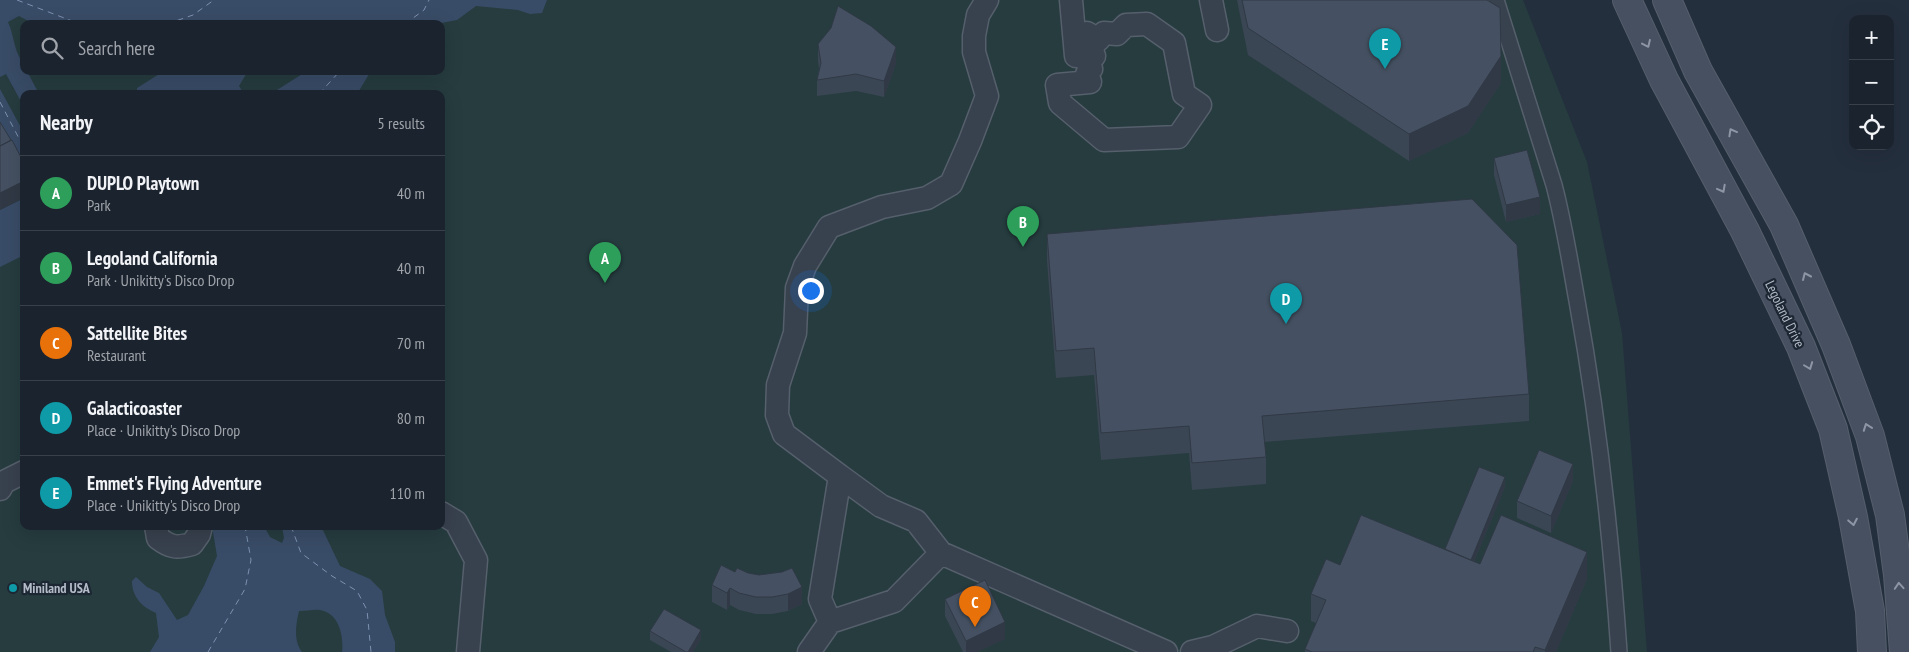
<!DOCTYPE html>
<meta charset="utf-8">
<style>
:root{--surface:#1b232e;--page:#242b36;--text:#f1f3f6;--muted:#a0a4aa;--line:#39404a;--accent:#b45309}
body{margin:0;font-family:"PT Sans Narrow",sans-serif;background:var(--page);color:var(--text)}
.controls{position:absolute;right:15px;top:15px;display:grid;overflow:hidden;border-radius:10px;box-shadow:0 5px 20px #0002}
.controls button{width:45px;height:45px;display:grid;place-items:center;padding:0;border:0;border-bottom:1px solid var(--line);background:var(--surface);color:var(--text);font:25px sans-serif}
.you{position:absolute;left:810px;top:290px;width:18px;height:18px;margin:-12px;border:4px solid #fff;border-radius:50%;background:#1a73e8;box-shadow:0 0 0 8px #1a73e833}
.badge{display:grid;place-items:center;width:32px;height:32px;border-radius:50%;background:var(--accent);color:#fff;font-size:16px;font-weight:700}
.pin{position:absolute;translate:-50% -41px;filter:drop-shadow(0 1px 2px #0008)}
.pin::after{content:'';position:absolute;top:26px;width:18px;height:15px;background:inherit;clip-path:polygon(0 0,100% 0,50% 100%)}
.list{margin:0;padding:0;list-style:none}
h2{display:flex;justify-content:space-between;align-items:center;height:65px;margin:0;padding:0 20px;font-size:21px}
h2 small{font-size:16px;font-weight:400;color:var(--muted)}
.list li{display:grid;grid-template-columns:32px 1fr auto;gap:15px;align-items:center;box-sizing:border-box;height:75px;padding:0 20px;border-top:1px solid var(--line)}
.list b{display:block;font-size:19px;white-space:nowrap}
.list p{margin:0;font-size:16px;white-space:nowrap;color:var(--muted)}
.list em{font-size:16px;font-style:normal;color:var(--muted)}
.icon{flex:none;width:28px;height:28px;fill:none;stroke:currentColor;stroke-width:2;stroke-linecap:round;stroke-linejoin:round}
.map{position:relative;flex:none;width:1909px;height:652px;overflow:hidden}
.search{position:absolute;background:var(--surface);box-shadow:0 5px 20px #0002;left:20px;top:20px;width:425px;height:55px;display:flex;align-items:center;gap:12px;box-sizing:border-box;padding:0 18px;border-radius:10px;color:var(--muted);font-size:19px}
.panel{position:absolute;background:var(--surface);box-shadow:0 5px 20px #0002;left:20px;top:90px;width:425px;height:440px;border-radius:10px}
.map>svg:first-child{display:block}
.green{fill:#263c3f;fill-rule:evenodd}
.water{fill:#394c67}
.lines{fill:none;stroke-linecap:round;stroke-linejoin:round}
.ferry{stroke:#7c92b1;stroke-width:1;stroke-dasharray:6 5;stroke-linecap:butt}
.service-casing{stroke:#565f6c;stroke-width:18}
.pedestrian-casing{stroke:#565f6c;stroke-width:25}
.secondary-casing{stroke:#565f6c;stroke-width:30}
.service{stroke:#38414e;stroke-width:15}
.pedestrian{stroke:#38414e;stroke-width:22}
.secondary{stroke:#465061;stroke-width:28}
.wall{fill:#3b4654}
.shaded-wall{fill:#303945}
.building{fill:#455162;stroke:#303945}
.oneway{stroke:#8e96a5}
.culture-dot{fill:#0f9aa8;stroke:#1d2633;stroke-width:2}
.labels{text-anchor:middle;stroke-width:4.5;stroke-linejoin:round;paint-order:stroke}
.street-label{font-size:14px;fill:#b4bcc9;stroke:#1d2633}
.poi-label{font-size:14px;font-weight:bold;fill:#b4bcc9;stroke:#1d2633;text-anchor:start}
</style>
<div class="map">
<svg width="1909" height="652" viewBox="0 0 1909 652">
<rect width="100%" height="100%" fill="#242f3e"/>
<path class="green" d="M 0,0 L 1523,0 L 1587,162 L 1622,333 L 1647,652 L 0,652 ZM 24,24 L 441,24 L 441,71 L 24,71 ZM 24,94 L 441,94 L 441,526 L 24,526 Z"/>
<path class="water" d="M 0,0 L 547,0 L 542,13 L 530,14 L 518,10 L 476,6 L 457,20 L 436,24 L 34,24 L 19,16 L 8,22 C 12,31 13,39 16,49 C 18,57 24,62 24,71 L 27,71 L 39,94 L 24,94 L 24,107 L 6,74 L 0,77 Z
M 164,71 L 248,71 L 239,86 L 244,94 L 137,94 L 137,88 Z
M 307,71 L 371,71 L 357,94 L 265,94 L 277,90 Z
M 0,89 L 24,133 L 24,180 L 0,131 Z
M 24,198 L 24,255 L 0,267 L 0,210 Z
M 212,526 L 264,526 L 270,537 L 282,543 L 284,538 L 282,526 L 321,526 L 340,566 L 370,579 L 382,591 L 385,615 L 395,642 L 395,652 L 342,652 C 344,636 339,613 320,610 C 314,609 306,611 299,611 C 296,624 293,640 302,652 L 150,652 L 159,637 L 156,613 C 142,607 132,597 132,581 L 136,577 L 147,587 L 159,593 L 177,620 L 188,615 L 204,586 L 217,556 Z"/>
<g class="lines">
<path class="ferry" d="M 17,0 L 80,24
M 167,24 L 193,15 L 214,0
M 405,24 L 424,10 L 429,0
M 319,94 L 340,71
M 0,102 L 24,148
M 291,526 L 301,553 L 332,576 L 357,591 L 367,610 L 371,652
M 208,652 L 245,589 L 251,560 L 245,526"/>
<defs>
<path id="service" d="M 1496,0 L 1554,185 C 1564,223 1570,262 1577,301 C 1598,417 1611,534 1619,652"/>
<path id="pedestrian" d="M 1071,0 L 1076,56
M 1211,0 L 1217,30
M 1147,24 L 1174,43 L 1184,94 L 1200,105 L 1178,137 L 1104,140 L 1060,103 L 1057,85 L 1090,82 L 1087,74 L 1091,69 L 1088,64 L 1094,56 L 1088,53 L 1093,48 L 1087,43 L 1087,33 L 1098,40 L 1104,33 L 1117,34 L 1126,25 Z
M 840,476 L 881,506 L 916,521 L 941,553
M 0,489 L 4,482 L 24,472
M 441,513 L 456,522 L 476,560 L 468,652
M 156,526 L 158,538 C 171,548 177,548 192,544 L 199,534 L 201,526
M 830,622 L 820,599 L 840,476 L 784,434 L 777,415 L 778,385 L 795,333 L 797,288 L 805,266 L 829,227 L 882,207 L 927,198 L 951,184 L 970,141 L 987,96 L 974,52 L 974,36 L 978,15 L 987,0
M 809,652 L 830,622 L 894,601 L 941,553 L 1166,652
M 1192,652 L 1213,647 L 1257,626 L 1287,631"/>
<path id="secondary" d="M 1627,0 L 1664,80 L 1745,231 L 1801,347 L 1833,429 L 1853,517 L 1870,611 L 1872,652
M 1667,0 L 1698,71 L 1784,225 L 1836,345 L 1870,436 L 1890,515 L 1898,575 L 1904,652"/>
</defs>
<use href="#service" class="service-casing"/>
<use href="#pedestrian" class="pedestrian-casing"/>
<use href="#secondary" class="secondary-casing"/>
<use href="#service" class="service"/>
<use href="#pedestrian" class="pedestrian"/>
<use href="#secondary" class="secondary"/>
</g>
<path class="wall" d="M 1237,0 L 1487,0 L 1501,83 L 1468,133 L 1409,161 L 1248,55 Z
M 818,44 L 896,64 L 884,97 L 856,91 L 817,96 L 817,80 L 819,69 L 818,61 Z
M 1494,158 L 1540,214 L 1506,222 L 1494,175 Z
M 1047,234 L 1529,394 L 1529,421 L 1264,442 L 1266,457 L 1266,484 L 1192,490 L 1189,453 L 1101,460 L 1094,375 L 1056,378 L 1047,261 Z
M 1573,481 L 1551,533 L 1517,518 L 1517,501 Z
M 1505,487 L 1474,562 L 1480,564 L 1587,579 L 1556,652 L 1305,652 L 1305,649 L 1316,623 L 1311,621 L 1311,594 L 1340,565 L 1445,549 Z
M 735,572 L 759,575 L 782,572 L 802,604 L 788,611 L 772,614 L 756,614 L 739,610 L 730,605 L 727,610 L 712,602 L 712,585 Z
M 945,599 L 1005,639 L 977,652 L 963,652 L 945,616 Z
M 650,631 L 701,639 L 693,652 L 671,652 L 650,640 Z"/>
<path class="shaded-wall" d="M 896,47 L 896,64 L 884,97 L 884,81 Z
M 1501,56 L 1501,83 L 1468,133 L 1409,161 L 1409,134 Z
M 24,181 L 24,198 L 0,210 L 0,193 Z
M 1540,197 L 1540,214 L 1506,222 L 1506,205 Z
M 1573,464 L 1573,481 L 1551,533 L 1551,516 Z
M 1505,477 L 1505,487 L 1466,581 L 1466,572 Z
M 1587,552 L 1587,579 L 1556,652 L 1545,652 L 1545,650 Z
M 802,587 L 802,604 L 788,611 L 788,594 Z
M 730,588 L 730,605 L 727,610 L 727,593 Z
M 1005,622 L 1005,639 L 977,652 L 966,652 L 966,641 Z
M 701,630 L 701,639 L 693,652 L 688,652 Z"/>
<path class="building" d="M 1242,0 L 1487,0 L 1500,8 L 1501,56 L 1468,106 L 1409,134 L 1248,28 Z
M 838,6 L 871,26 L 896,47 L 884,81 L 856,74 L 817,80 L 821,63 L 818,44 L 831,28 Z
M 0,122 L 11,140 L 0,146 Z
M 12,140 L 24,163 L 24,181 L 0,193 L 0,146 Z
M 1527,150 L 1540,197 L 1506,205 L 1494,158 Z
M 1472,199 L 1517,245 L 1529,394 L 1262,416 L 1266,457 L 1192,463 L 1189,426 L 1101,433 L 1094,348 L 1056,351 L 1047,234 Z
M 1539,450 L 1573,464 L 1551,516 L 1517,501 Z
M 1479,467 L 1505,477 L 1471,560 L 1445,549 Z
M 1361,515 L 1480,564 L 1501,515 L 1587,552 L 1545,650 L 1535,647 L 1533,652 L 1312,652 L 1305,649 L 1326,600 L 1311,594 L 1326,559 L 1340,565 Z
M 721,565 L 735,572 L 737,568 L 748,573 L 759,575 L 782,572 L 792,568 L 802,587 L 788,594 L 772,597 L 756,597 L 739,593 L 730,588 L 727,593 L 712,585 Z
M 985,580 L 1005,622 L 966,641 L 945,599 Z
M 664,609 L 701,630 L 688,652 L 686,652 L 650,631 Z"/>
<defs><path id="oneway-chevron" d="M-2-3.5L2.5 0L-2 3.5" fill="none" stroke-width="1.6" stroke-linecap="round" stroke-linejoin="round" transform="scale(1.25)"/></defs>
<g class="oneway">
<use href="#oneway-chevron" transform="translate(1647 44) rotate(65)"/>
<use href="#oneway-chevron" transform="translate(1732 132) rotate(-119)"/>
<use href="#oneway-chevron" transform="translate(1722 189) rotate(62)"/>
<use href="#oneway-chevron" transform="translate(1806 276) rotate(-114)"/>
<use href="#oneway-chevron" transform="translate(1809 366) rotate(69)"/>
<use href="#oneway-chevron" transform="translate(1867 427) rotate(-110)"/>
<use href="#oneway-chevron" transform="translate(1853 522) rotate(79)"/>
<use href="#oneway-chevron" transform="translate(1899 586) rotate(-94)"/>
</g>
<circle class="culture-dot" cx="13" cy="588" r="5"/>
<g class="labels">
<g class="street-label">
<text transform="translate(1785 314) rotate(64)" y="5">Legoland Drive</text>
</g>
<g class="poi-label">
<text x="23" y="593">Miniland USA</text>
</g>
</g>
</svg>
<div class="controls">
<button>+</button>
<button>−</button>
<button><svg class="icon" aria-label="locate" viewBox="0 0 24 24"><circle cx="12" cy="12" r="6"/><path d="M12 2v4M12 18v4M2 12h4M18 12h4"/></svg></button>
</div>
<div class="you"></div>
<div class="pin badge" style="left:605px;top:283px;background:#2e9e5b">A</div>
<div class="pin badge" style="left:1023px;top:247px;background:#2e9e5b">B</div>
<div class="pin badge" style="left:975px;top:627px;background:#e8710a">C</div>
<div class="pin badge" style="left:1286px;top:324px;background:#0f9aa8">D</div>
<div class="pin badge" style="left:1385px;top:69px;background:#0f9aa8">E</div>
<div class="search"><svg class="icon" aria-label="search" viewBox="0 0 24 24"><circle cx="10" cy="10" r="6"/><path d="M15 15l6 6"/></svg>Search here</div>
<section class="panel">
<h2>Nearby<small>5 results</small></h2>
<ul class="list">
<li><span class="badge" style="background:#2e9e5b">A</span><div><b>DUPLO Playtown</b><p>Park</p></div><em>40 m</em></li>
<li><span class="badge" style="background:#2e9e5b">B</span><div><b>Legoland California</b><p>Park · Unikitty's Disco Drop</p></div><em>40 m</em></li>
<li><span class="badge" style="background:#e8710a">C</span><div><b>Sattellite Bites</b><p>Restaurant</p></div><em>70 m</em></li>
<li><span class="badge" style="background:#0f9aa8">D</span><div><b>Galacticoaster</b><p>Place · Unikitty's Disco Drop</p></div><em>80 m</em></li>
<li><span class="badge" style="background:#0f9aa8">E</span><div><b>Emmet's Flying Adventure</b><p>Place · Unikitty's Disco Drop</p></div><em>110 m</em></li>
</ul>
</section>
</div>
